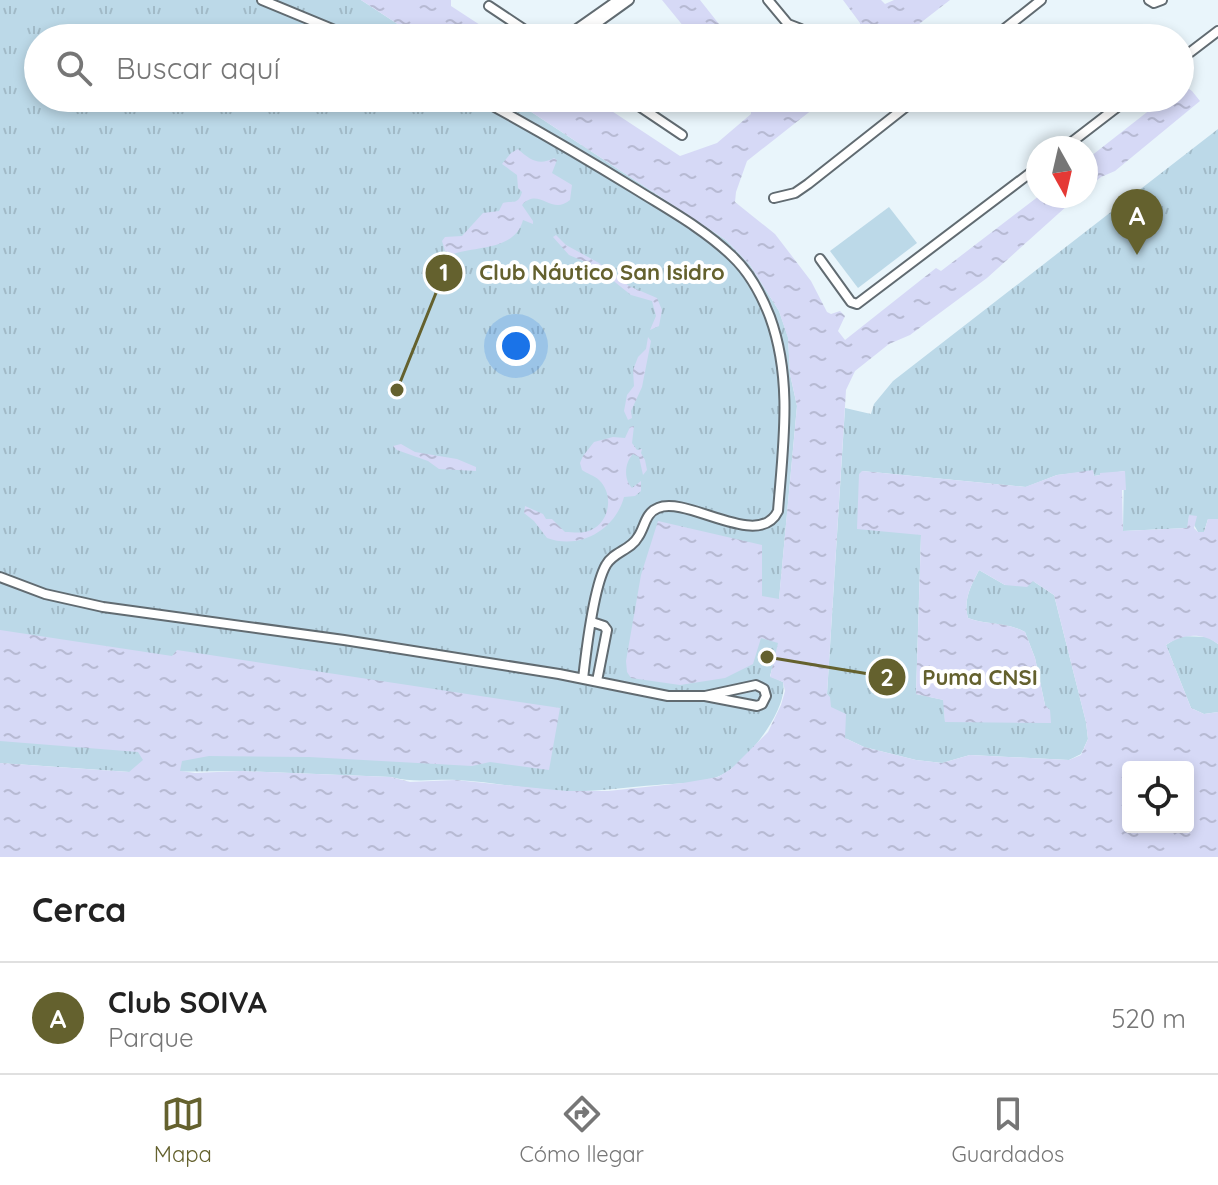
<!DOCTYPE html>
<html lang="es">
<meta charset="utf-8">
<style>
:root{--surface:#fff;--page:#f6f6f6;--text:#222;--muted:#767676;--line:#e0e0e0;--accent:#64612e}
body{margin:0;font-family:Quicksand,sans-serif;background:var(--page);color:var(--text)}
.controls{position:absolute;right:24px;bottom:24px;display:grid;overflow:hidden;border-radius:8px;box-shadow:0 4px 12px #0003}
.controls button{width:72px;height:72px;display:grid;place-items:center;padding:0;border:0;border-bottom:2px solid var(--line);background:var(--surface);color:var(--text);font:40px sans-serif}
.compass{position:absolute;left:1026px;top:136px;width:72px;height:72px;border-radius:50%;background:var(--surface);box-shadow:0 4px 12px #0003;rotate:172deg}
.you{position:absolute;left:516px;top:346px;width:28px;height:28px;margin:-20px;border:6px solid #fff;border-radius:50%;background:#1a73e8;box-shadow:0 0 0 12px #1a73e833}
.badge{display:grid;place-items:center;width:52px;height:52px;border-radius:50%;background:var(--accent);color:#fff;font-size:26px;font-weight:700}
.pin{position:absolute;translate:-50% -66px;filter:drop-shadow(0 2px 4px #0008)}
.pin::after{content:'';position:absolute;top:42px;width:28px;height:24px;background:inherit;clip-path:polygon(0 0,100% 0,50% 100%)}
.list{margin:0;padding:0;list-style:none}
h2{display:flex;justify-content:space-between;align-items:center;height:104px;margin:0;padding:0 32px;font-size:34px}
h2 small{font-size:26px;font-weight:400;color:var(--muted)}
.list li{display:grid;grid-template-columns:52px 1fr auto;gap:24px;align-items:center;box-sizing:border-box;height:112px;padding:0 32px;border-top:2px solid var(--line)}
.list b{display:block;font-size:30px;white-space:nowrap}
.list p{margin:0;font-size:26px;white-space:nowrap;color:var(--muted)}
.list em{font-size:26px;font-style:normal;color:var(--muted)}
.icon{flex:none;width:44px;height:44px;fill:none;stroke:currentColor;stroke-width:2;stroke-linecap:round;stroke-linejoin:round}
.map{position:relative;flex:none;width:1218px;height:857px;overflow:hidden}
.search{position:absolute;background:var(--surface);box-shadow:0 4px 12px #0003;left:24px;right:24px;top:24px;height:88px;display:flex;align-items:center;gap:20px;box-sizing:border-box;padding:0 28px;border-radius:44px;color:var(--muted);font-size:30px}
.sheet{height:216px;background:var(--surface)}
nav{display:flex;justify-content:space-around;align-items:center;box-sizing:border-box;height:112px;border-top:2px solid var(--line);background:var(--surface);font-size:22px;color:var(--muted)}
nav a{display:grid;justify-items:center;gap:4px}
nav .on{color:var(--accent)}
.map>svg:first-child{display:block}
.grass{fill:#bcd9e8}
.park{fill:url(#park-tufts)}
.water{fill:url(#water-ripples);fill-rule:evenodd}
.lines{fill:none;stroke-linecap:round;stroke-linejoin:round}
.minor-casing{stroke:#616b71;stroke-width:12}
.minor{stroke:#fff;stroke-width:8}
.leader{fill:none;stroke:#64612e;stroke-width:3}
.callout-dot{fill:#64612e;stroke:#fff;stroke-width:3}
.mark-label{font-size:24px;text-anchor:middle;font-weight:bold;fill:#fff}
.callout-label{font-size:22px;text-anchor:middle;font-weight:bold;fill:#64612e;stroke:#fff;stroke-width:8;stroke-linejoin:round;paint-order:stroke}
</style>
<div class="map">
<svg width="1218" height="857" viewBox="0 0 1218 857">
<defs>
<pattern id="park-tufts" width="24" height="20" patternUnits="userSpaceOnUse" patternTransform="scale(2)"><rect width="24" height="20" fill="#bcd9e8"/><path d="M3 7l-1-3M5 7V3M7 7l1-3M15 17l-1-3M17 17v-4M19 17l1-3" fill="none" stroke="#a1bac7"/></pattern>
<pattern id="water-ripples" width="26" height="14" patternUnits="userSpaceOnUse" patternTransform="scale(2)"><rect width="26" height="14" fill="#d6d9f6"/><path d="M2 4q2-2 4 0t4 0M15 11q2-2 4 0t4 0" fill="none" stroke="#b7bad3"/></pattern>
</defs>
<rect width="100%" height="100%" fill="#e9f5fb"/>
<path class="grass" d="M 889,207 L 917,243 L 858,288 L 830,251 Z"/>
<path class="park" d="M 0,0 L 361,0 L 419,38 L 38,38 L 38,98 L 510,98 L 726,240 L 750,265 L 779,311 L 788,337 L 790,374 L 797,406 L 779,600 L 779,643 L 770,676 L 783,682 C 789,710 743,768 717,777 C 698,784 677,783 657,785 C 626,787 597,792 566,791 C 530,790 494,782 457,780 C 433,779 414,783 391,777 L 240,771 L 130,772 L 0,763 Z
M 1218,129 L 1218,519 L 1208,519 L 1204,532 L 1198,532 L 1189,516 L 1188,528 L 1123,531 L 1124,471 L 1094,476 L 1093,471 L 1057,475 L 1026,487 L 862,471 L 921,535 L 916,694 L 944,700 L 945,722 L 1045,705 L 1035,658 L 1025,632 C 1007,622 986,625 968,618 C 963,599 971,586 979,570 L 1005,585 L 1033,581 L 1054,595 L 1086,722 L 1088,739 L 1081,754 L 1069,760 L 970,755 L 942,763 L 916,760 L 864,747 L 845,738 L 830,707 L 830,698 L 827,694 L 845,408 L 871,414 L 874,404 L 893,381 Z
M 1180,636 L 1208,637 L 1218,644 L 1218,712 L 1204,714 L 1191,708 L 1166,645 Z"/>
<path class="water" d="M 361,0 L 451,0 L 451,6 L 500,38 L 419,38 Z
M 662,0 L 700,0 L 730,38 L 693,38 Z
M 843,0 L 881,0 L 885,4 L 894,0 L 950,0 L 901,38 L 847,38 L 860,27 L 860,23 Z
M 1182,84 L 1192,91 L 1200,101 L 1115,171 L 1101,177 L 1086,189 L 1086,160 L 1165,98 L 1180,98 Z
M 510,98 L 592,98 L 680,156 L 717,143 L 751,114 L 751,109 L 742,98 L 827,98 L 747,161 L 736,192 L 735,202 L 775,234 L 811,281 L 827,312 L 831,314 L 840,311 L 845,316 L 838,331 L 845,340 L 936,268 L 941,271 L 1039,196 L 1078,196 L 987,278 L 910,335 L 889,344 L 855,371 L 846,390 L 827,694 L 830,697 L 831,707 L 846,714 L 845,738 L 864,747 L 916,760 L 942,763 L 970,755 L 1069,760 L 1081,755 L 1088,739 L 1086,722 L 1054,595 L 1033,581 L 1027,587 L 1005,585 L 979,570 C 971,586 963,599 968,618 C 986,625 1007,622 1025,632 L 1035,658 L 1045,705 L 1050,710 L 1051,723 L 945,722 L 943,700 L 916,694 L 921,535 L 857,529 L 859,474 L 862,471 L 1025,487 L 1057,475 L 1093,470 L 1094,476 L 1100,475 L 1100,473 L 1125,471 L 1126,490 L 1122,490 L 1123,531 L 1187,528 L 1189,515 L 1197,516 L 1194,528 L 1198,532 L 1204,532 L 1208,519 L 1218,519 L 1218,644 C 1201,632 1183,634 1166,645 L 1191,708 L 1204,714 L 1218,712 L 1218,857 L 0,857 L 0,763 L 129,772 L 143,760 L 138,752 L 0,741 L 0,630 L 172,656 L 177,650 L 560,708 L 549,770 L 490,762 L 472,766 L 309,757 L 209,756 L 182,761 L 180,771 L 195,773 L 240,771 L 391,777 L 410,782 L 455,780 L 566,791 L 608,791 L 683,783 L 718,777 L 731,769 L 768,732 L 781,705 L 785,691 L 783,682 L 770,677 L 778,643 L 761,638 L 753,664 L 725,678 L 680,685 L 631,678 L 627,672 L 626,661 L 641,575 L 658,521 L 762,545 L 762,596 L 779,599 L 797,406 L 790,374 L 788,338 L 779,311 L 750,265 L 726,240 ZM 1128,767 L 1188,767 L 1188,827 L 1128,827 Z
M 518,149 C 530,160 539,166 554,158 L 557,160 L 552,173 L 572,185 L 570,200 C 551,216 539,186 522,205 L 533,221 L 533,224 L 523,220 C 515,250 479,246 453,254 L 445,251 L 442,241 L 445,237 L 462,236 L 483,213 L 499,211 L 503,203 C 512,200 518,206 522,192 L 518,188 L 517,175 L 502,164 L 511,153 Z
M 556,235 L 566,245 L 599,263 L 629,286 L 657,298 L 662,310 L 659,326 L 650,330 L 656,316 L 652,301 L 631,295 L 595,266 L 569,255 L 553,237 Z
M 648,337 L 651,341 L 642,387 L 631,411 L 632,418 L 628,420 L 624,411 L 627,395 L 634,386 L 633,370 L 638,357 L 646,349 Z
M 634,426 L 632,443 L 637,450 L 642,449 L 641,453 L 645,460 L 647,470 L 643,475 L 639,457 L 633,454 C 625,462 623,479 632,488 L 641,481 L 641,491 L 635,496 L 624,497 C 615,530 580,550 547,538 L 534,521 L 524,513 L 525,506 L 543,514 L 546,519 L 552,519 L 565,532 C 573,532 583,534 591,530 C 610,522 614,494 599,480 C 594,475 587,474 582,470 L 580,463 L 583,456 L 594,442 L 613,437 L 625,438 L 630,427 Z
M 401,444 L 415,452 L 457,459 L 476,467 L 476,471 L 439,469 L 428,461 L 397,450 L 393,446 Z"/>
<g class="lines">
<defs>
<path id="minor" d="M 262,0 L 354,38
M 768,0 L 788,24 L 801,29 L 803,38
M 1149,0 L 1154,3 L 1162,0
M 489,6 L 537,38
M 564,38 L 618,0
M 576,38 L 629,0
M 787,38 L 788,24
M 993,38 L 1041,0
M 1180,60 L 1218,31
M 478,98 C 532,127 585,158 637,190 C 669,210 704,229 732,256 C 749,272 762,296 770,317 C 793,380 783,446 778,511 C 759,551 687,495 658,508 C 645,513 645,527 638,537 C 631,550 613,552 606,565 C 594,586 586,652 583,679
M 627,98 L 682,135
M 1064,148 L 1129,98
M 774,198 L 795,193 L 808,184 L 917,98
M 820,259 L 851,302 L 857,304 L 1038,167
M 0,577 L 45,594 L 103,607 L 344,640 L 559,674 L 668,696 L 705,696
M 592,622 L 604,626 L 607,630 L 597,681
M 756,685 L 764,689 L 766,696 L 762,704 L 757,706 L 705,696 Z"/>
</defs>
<use href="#minor" class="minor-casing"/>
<use href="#minor" class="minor"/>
</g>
<path class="leader" d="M397 390L444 273M767 657L887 677"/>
<g class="callout-dot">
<circle cx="397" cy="390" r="8"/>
<circle cx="767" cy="657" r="8"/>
<circle cx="444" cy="273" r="20"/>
<circle cx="887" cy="677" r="20"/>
</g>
<g class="mark-label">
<text x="444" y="281">1</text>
<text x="887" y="686">2</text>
</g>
<g class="callout-label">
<text x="602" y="280">Club Náutico San Isidro</text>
<text x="980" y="685">Puma CNSI</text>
</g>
</svg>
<div class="controls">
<button><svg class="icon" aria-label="locate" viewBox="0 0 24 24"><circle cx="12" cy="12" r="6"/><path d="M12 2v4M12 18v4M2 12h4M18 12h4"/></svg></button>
</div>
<svg class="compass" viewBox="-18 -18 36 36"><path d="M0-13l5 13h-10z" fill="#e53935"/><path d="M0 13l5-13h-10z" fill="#767676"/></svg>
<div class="you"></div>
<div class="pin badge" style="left:1137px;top:255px">A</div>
<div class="search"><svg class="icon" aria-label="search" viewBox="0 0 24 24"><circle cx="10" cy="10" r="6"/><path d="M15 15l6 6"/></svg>Buscar aquí</div>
</div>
<section class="sheet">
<h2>Cerca<small></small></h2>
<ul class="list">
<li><span class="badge">A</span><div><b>Club SOIVA</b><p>Parque</p></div><em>520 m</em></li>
</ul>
</section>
<nav>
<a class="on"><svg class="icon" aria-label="map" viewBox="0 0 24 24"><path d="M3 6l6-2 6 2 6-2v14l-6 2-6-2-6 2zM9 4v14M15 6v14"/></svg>Mapa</a>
<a><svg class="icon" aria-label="directions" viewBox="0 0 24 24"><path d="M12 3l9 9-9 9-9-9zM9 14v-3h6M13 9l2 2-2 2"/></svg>Cómo llegar</a>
<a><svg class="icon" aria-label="saved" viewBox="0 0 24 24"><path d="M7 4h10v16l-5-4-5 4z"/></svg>Guardados</a>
</nav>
